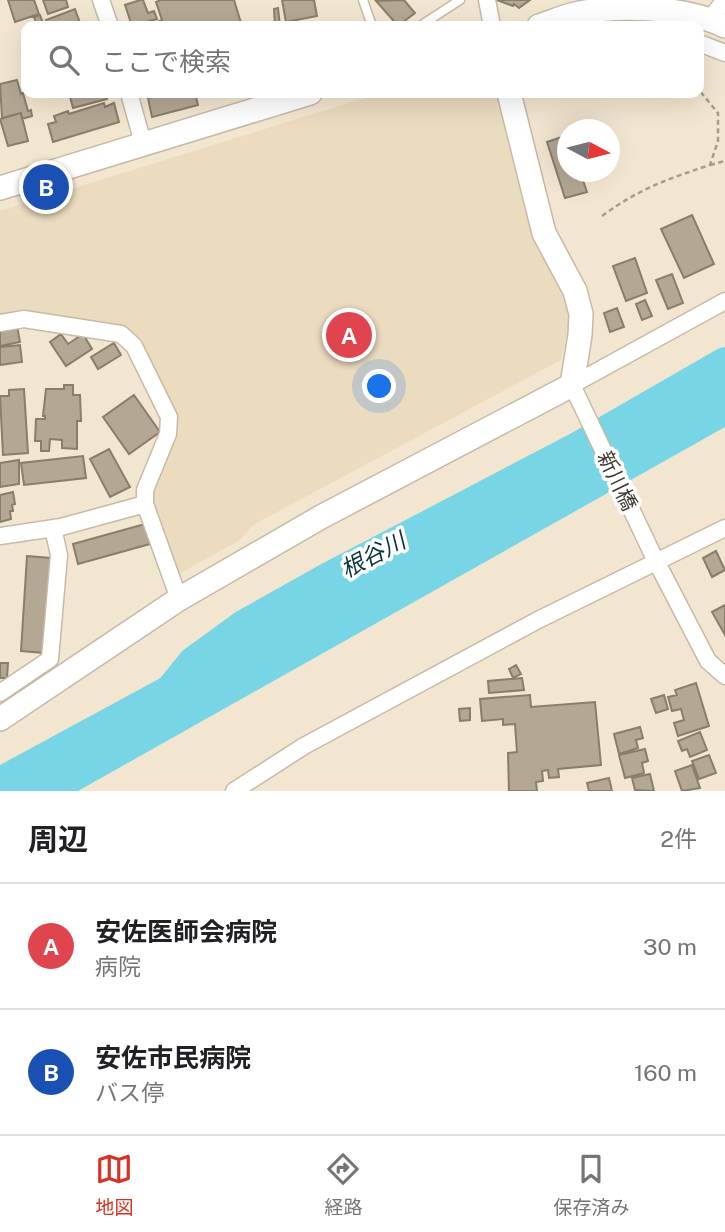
<!DOCTYPE html>
<html lang="ja">
<meta charset="utf-8">
<style>
:root{--surface:#fff;--page:#f6f6f6;--text:#202124;--muted:#757577;--line:#e0e0e0;--accent:#d93025}
body{margin:0;font-family:"Public Sans","Noto Sans JP",sans-serif;background:var(--page);color:var(--text)}
.compass{position:absolute;left:557px;top:119px;width:63px;height:63px;border-radius:50%;background:var(--surface);box-shadow:0 7px 28px #0002;rotate:97deg}
.you{position:absolute;left:380px;top:387px;width:24px;height:24px;margin:-18px;border:5px solid #fff;border-radius:50%;background:#1a73e8;box-shadow:0 0 0 10px #1a73e833}
.badge{display:grid;place-items:center;width:46px;height:46px;border-radius:50%;background:var(--accent);color:#fff;font-size:23px;font-weight:700}
.pin{position:absolute;translate:-50% -50%;border:4px solid #fff;box-shadow:0 2px 7px #0006}
.list{margin:0;padding:0;list-style:none}
h2{display:flex;justify-content:space-between;align-items:center;height:91px;margin:0;padding:0 28px;font-size:30px}
h2 small{font-size:23px;font-weight:400;color:var(--muted)}
.list li{display:grid;grid-template-columns:46px 1fr auto;gap:21px;align-items:center;box-sizing:border-box;height:126px;padding:0 28px;border-top:2px solid var(--line)}
.list b{display:block;font-size:26px;white-space:nowrap}
.list p{margin:0;font-size:23px;white-space:nowrap;color:var(--muted)}
.list em{font-size:23px;font-style:normal;color:var(--muted)}
.icon{flex:none;width:38px;height:38px;fill:none;stroke:currentColor;stroke-width:2;stroke-linecap:round;stroke-linejoin:round}
.map{position:relative;flex:none;width:725px;height:791px;overflow:hidden}
.search{position:absolute;background:var(--surface);box-shadow:0 7px 28px #0002;left:21px;right:21px;top:21px;height:77px;display:flex;align-items:center;gap:18px;box-sizing:border-box;padding:0 24px;border-radius:14px;color:var(--muted);font-size:26px}
.sheet{height:343px;background:var(--surface)}
nav{display:flex;justify-content:space-around;align-items:center;box-sizing:border-box;height:98px;border-top:2px solid var(--line);background:var(--surface);font-size:19px;color:var(--muted)}
nav a{display:grid;justify-items:center;gap:4px}
nav .on{color:var(--accent)}
.map>svg:first-child{display:block}
.built{fill:#ebdbbf}
.water{fill:#78d5e6}
.lines{fill:none;stroke-linecap:round;stroke-linejoin:round}
.river{stroke:#78d5e6;stroke-width:28}
.building{fill:#b4a894;stroke:#897e6a;stroke-width:2}
.lane-casing{stroke:#c6baa6;stroke-width:11}
.street-casing{stroke:#c6baa6;stroke-width:19}
.secondary-casing{stroke:#c6baa6;stroke-width:26}
.path{stroke:#a59c8c;stroke-width:2.5;stroke-dasharray:5 3.5;stroke-linecap:butt}
.lane{stroke:#fff;stroke-width:8}
.street{stroke:#fff;stroke-width:16}
.secondary{stroke:#fff;stroke-width:23}
.labels{text-anchor:middle;stroke-width:7;stroke-linejoin:round;paint-order:stroke}
.street-label{font-size:21px;fill:#3d3830;stroke:#fff}
.water-label{font-size:23px;font-style:italic;fill:#08363d;stroke:#fff}
</style>
<div class="map">
<svg width="725" height="791" viewBox="0 0 725 791">
<rect width="100%" height="100%" fill="#f3e6d1"/>
<path class="built" d="M 381,93 L 497,93 L 501,97 L 568,297 L 569,323 L 561,360 L 253,525 L 240,540 L 177,575 L 150,492 L 175,435 L 139,340 L 0,316 L 0,211 Z"/>
<path class="water" d="M 725,372 L 725,427 L 78,791 L 0,791 L 0,765 Z"/>
<g class="lines">
<path class="river" d="M 167,692 L 192,661 L 243,624 L 325,578 L 579,445 L 725,361"/>
</g>
<path class="building" d="M 8,0 L 34,0 L 39,14 L 15,22 Z
M 43,0 L 66,0 L 68,7 L 48,14 Z
M 140,0 L 143,0 L 148,13 L 154,11 L 157,19 L 132,26 L 125,5 Z
M 161,0 L 234,0 L 242,26 L 150,26 L 150,25 L 162,20 L 156,2 Z
M 282,0 L 314,0 L 317,16 L 286,22 Z
M 404,0 L 415,13 L 398,26 L 376,1 Z
M 497,0 L 530,0 L 519,8 L 514,4 L 513,6 Z
M 278,8 L 280,26 L 275,26 L 274,9 Z
M 75,9 L 81,26 L 49,26 L 46,20 Z
M 40,15 L 44,26 L 37,26 L 34,17 Z
M 17,80 L 21,94 L 23,93 L 28,111 L 31,110 L 32,116 L 22,119 L 21,113 L 2,118 L 0,84 Z
M 69,93 L 105,93 L 107,99 L 73,108 Z
M 168,93 L 195,93 L 198,105 L 152,117 L 148,98 Z
M 104,103 L 105,107 L 114,103 L 119,122 L 53,142 L 48,124 L 56,122 L 54,116 L 68,111 L 69,114 Z
M 21,113 L 28,141 L 8,146 L 0,119 Z
M 568,135 L 568,172 L 580,172 L 587,192 L 565,198 L 547,142 Z
M 692,215 L 714,264 L 684,278 L 661,229 Z
M 635,258 L 647,293 L 626,301 L 613,266 Z
M 672,274 L 683,303 L 668,309 L 656,280 Z
M 645,300 L 652,316 L 642,320 L 636,304 Z
M 617,308 L 624,327 L 610,332 L 604,313 Z
M 17,326 L 20,342 L 0,346 L 0,329 Z
M 61,334 L 68,344 L 83,334 L 92,349 L 66,366 L 50,342 Z
M 114,343 L 121,355 L 98,369 L 91,357 Z
M 20,345 L 22,362 L 0,365 L 0,347 Z
M 64,385 L 73,385 L 73,395 L 80,395 L 81,421 L 77,421 L 77,449 L 62,448 L 62,440 L 50,439 L 49,451 L 41,451 L 41,441 L 35,441 L 36,419 L 45,419 L 45,416 L 43,416 L 46,389 L 64,389 Z
M 24,389 L 28,453 L 3,455 L 0,396 L 9,396 L 9,390 Z
M 134,395 L 160,432 L 129,454 L 103,417 Z
M 109,449 L 130,487 L 110,497 L 90,459 Z
M 83,456 L 86,478 L 24,485 L 21,463 Z
M 19,460 L 19,484 L 0,487 L 0,463 Z
M 13,492 L 15,504 L 12,505 L 13,511 L 10,511 L 11,519 L 0,522 L 0,495 Z
M 145,524 L 150,544 L 78,564 L 73,544 Z
M 716,551 L 725,570 L 712,577 L 703,558 Z
M 27,556 L 51,558 L 44,653 L 21,651 Z
M 725,605 L 725,635 L 712,612 Z
M 0,663 L 8,663 L 7,678 L 0,678 Z
M 516,665 L 521,674 L 513,678 L 509,669 Z
M 522,678 L 524,690 L 489,693 L 488,681 Z
M 696,683 L 709,726 L 678,736 L 674,723 L 684,720 L 681,709 L 672,711 L 668,697 L 677,695 L 675,690 Z
M 530,695 L 531,707 L 595,702 L 601,765 L 558,769 L 559,777 L 549,778 L 548,770 L 542,771 L 543,781 L 536,782 L 537,791 L 509,791 L 508,753 L 517,752 L 515,724 L 503,725 L 503,719 L 482,721 L 480,699 Z
M 664,695 L 668,709 L 656,713 L 651,699 Z
M 470,708 L 470,720 L 460,721 L 459,709 Z
M 640,727 L 643,738 L 636,740 L 638,748 L 619,754 L 614,734 Z
M 700,732 L 707,750 L 690,757 L 687,749 L 682,751 L 678,741 Z
M 645,749 L 648,761 L 642,763 L 644,773 L 625,778 L 619,755 Z
M 709,755 L 716,773 L 699,779 L 692,761 Z
M 692,765 L 700,788 L 682,791 L 675,771 Z
M 650,774 L 654,791 L 635,790 L 632,778 Z
M 609,778 L 612,791 L 589,791 L 587,783 Z"/>
<g class="lines">
<defs>
<path id="lane" d="M 363,0 L 372,26
M 420,26 L 460,0"/>
<path id="street" d="M 101,0 L 110,26
M 487,0 L 492,26
M 710,19 L 720,6 L 725,4
M 699,43 L 725,53
M 129,93 L 143,143
M 0,323 L 24,319 L 121,334 L 134,346 L 169,417 L 168,434 L 145,490 L 145,504 L 179,599
M 572,385 L 653,555 L 708,661 L 725,676
M 572,385 L 725,301
M 0,536 L 61,527 L 145,504
M 0,693 L 50,659 L 59,555 L 53,528
M 234,791 L 304,746 L 538,620 L 725,528"/>
<path id="secondary" d="M 539,26 C 551,22 563,17 575,14 C 619,4 685,7 725,26
M 0,188 L 310,93
M 0,719 L 179,599 L 321,517 L 572,385 L 580,335 L 581,314 L 575,291 L 544,233 L 509,93"/>
</defs>
<use href="#lane" class="lane-casing"/>
<use href="#street" class="street-casing"/>
<use href="#secondary" class="secondary-casing"/>
<path class="path" d="M 710,165 L 725,161
M 602,216 C 639,189 667,179 710,165 L 718,141 L 718,113 L 699,90"/>
<use href="#lane" class="lane"/>
<use href="#street" class="street"/>
<use href="#secondary" class="secondary"/>
</g>
<g class="labels">
<g class="street-label">
<text transform="translate(617 481) rotate(64)" y="7">新川橋</text>
</g>
<g class="water-label">
<text transform="translate(373 555) rotate(-28)" y="8">根谷川</text>
</g>
</g>
</svg>
<svg class="compass" viewBox="-18 -18 36 36"><path d="M0-13l5 13h-10z" fill="#e53935"/><path d="M0 13l5-13h-10z" fill="#757577"/></svg>
<div class="you"></div>
<div class="pin badge" style="left:349px;top:335px;background:#e0444e">A</div>
<div class="pin badge" style="left:46px;top:187px;background:#1a4fb4">B</div>
<div class="search"><svg class="icon" aria-label="search" viewBox="0 0 24 24"><circle cx="10" cy="10" r="6"/><path d="M15 15l6 6"/></svg>ここで検索</div>
</div>
<section class="sheet">
<h2>周辺<small>2件</small></h2>
<ul class="list">
<li><span class="badge" style="background:#e0444e">A</span><div><b>安佐医師会病院</b><p>病院</p></div><em>30 m</em></li>
<li><span class="badge" style="background:#1a4fb4">B</span><div><b>安佐市民病院</b><p>バス停</p></div><em>160 m</em></li>
</ul>
</section>
<nav>
<a class="on"><svg class="icon" aria-label="map" viewBox="0 0 24 24"><path d="M3 6l6-2 6 2 6-2v14l-6 2-6-2-6 2zM9 4v14M15 6v14"/></svg>地図</a>
<a><svg class="icon" aria-label="directions" viewBox="0 0 24 24"><path d="M12 3l9 9-9 9-9-9zM9 14v-3h6M13 9l2 2-2 2"/></svg>経路</a>
<a><svg class="icon" aria-label="saved" viewBox="0 0 24 24"><path d="M7 4h10v16l-5-4-5 4z"/></svg>保存済み</a>
</nav>
